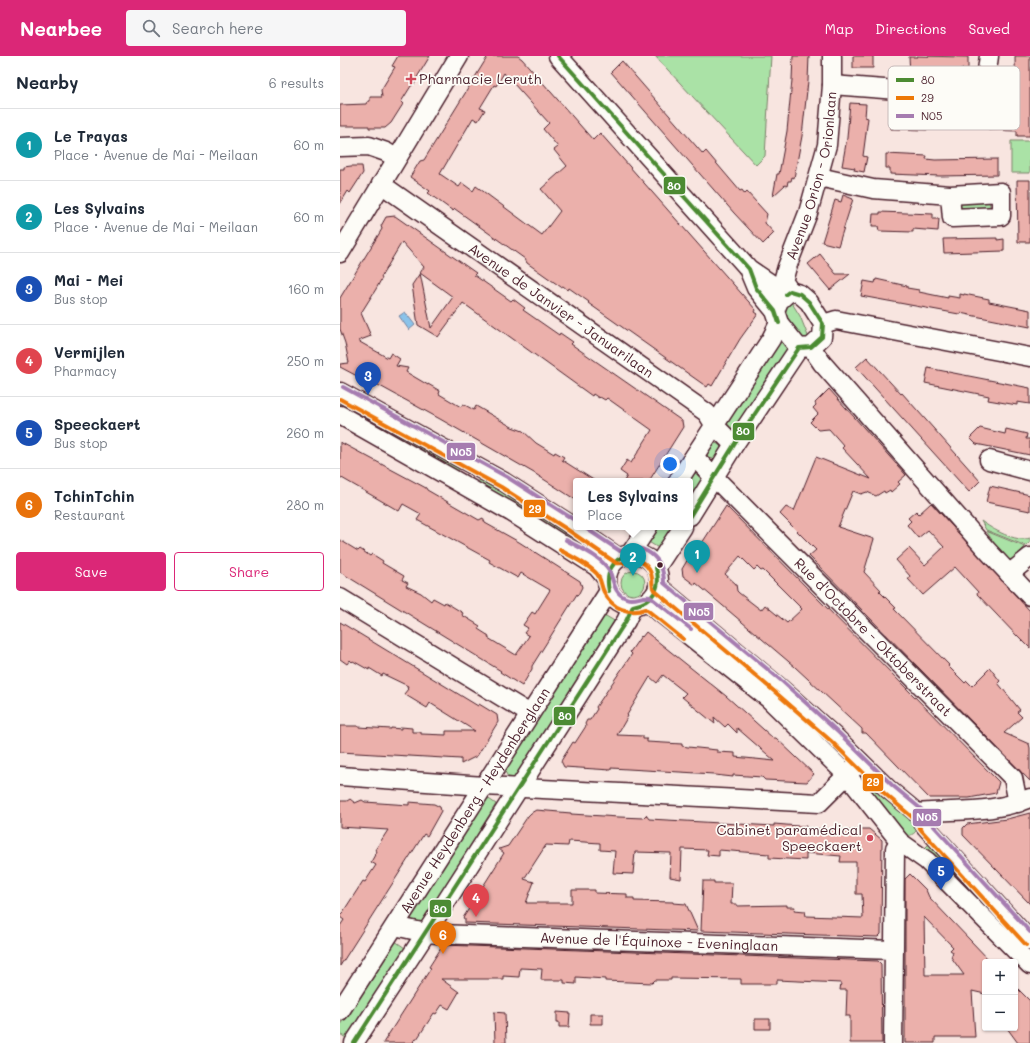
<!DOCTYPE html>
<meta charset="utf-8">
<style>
:root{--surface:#fff;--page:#f6f6f7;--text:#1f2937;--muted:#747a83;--line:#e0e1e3;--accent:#db2777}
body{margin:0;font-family:Mali,sans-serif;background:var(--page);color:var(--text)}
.controls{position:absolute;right:12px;bottom:12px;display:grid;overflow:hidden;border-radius:4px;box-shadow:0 1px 3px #0004}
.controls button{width:36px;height:36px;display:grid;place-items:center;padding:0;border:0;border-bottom:1px solid var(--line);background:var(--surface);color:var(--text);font:20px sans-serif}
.you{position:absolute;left:330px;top:408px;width:14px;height:14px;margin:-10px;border:3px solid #fff;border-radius:50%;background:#1a73e8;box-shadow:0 0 0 6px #1a73e833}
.badge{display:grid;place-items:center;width:26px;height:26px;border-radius:50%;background:var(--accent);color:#fff;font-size:13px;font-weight:700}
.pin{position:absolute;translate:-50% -33px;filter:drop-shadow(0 1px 2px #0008)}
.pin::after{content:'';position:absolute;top:21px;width:14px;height:12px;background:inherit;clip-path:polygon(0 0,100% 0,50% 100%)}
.popup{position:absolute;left:233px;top:422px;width:120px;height:52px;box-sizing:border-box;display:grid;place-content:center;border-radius:4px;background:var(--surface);filter:drop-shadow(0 1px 3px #0005);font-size:13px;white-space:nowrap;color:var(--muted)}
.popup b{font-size:15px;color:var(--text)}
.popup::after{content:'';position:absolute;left:50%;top:100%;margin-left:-8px;border:8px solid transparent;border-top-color:var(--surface)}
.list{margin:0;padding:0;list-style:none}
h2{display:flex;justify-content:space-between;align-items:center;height:52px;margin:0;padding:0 16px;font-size:17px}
h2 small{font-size:13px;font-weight:400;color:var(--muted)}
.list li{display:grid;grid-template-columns:26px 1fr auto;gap:12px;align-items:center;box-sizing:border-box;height:72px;padding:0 16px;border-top:1px solid var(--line)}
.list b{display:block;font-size:15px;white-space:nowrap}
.list p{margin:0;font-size:13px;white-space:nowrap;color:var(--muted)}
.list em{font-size:13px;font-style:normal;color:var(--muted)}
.actions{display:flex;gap:8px;padding:12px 16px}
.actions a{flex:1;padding:9px 0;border:1px solid var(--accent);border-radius:4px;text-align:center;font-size:14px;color:var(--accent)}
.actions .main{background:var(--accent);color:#fff}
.icon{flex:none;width:22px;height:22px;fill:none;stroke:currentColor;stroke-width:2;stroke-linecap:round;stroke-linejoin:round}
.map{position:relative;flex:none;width:690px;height:987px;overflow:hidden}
header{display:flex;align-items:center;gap:24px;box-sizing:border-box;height:56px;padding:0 20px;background:var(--accent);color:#fff}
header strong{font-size:19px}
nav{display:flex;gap:22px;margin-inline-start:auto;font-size:14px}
.search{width:280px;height:36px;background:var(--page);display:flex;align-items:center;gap:10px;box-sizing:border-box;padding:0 14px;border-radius:4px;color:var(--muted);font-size:15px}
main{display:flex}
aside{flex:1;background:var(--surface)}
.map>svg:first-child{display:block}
.green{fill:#aae2a6;stroke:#7a8068}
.water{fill:#8bc3ea;stroke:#71819e}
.building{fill:#ebb0ab;stroke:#4a1f2b;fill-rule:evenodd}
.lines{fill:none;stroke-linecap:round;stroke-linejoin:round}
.minor-casing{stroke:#4a1f2b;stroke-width:21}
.minor{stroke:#fdfcf7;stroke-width:18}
.bus-1-casing{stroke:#fdfcf7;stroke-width:7}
.bus-2-casing{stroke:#fdfcf7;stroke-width:7}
.bus-3-casing{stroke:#fdfcf7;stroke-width:7}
.bus-1{stroke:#4c8b33;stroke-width:4}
.bus-2{stroke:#ed7807;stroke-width:4}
.bus-3{stroke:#a67cb0;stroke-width:4}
.poi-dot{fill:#d1495b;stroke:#fdfcf7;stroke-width:1.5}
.bus-dot{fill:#4a1f2b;stroke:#fdfcf7;stroke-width:1.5}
.labels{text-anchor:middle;stroke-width:3.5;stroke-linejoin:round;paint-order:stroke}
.poi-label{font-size:14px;fill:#4a1f2b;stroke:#fdfcf7;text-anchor:start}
.street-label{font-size:14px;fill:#4a1f2b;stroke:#fdfcf7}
.key{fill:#fdfcf7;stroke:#c7baba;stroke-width:1}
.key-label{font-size:11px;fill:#4a1f2b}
.line-badge{stroke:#fdfcf7;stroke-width:1.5}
.badge-label{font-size:11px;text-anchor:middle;font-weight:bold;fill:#fff}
</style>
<header>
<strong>Nearbee</strong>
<div class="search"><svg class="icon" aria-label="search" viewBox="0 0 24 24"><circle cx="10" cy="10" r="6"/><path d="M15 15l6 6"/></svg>Search here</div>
<nav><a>Map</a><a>Directions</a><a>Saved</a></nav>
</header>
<main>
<aside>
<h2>Nearby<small>6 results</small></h2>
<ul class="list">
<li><span class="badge" style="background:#0f9aa8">1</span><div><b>Le Trayas</b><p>Place · Avenue de Mai - Meilaan</p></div><em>60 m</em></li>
<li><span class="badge" style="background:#0f9aa8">2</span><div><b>Les Sylvains</b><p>Place · Avenue de Mai - Meilaan</p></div><em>60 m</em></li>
<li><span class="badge" style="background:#1a4fb4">3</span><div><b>Mai - Mei</b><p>Bus stop</p></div><em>160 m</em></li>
<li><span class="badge" style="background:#e0444e">4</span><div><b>Vermijlen</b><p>Pharmacy</p></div><em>250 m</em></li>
<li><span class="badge" style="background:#1a4fb4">5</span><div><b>Speeckaert</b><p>Bus stop</p></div><em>260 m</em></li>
<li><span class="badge" style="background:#e8710a">6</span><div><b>TchinTchin</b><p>Restaurant</p></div><em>280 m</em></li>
</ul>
<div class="actions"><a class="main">Save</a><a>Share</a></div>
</aside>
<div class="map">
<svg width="690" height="987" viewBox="0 0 690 987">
<rect width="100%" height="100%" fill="#f8e5e0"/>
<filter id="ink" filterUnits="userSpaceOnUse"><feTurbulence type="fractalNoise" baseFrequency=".025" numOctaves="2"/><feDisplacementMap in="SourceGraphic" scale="8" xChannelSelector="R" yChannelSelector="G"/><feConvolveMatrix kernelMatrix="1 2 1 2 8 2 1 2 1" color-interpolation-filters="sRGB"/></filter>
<g filter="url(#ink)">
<path class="green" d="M 315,0 L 431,0 L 425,100 L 416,109 Z
M 671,85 L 690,85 L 690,117 L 671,117 Z
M 622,143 L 649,144 L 650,150 L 644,156 L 620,155 L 618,150 Z
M 450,244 L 460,260 L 468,280 L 466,284 L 461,284 L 442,256 Z
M 439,283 L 445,285 L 449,294 L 395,376 L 387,376 L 384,362 Z
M 0,342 L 121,410 L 116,419 L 0,353 Z
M366 395a8 8 0 1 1 16 0a8 8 0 1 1-16 0Z
M 356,410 L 369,419 L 350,447 L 350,425 L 346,425 Z
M 140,422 L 259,497 L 255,505 L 137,430 Z
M 641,465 C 652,473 676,487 690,482 L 690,486 L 686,490 L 646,474 Z
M 316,471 L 335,471 L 320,493 L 307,485 Z
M 646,475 L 685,491 L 673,503 L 669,504 L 658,493 Z
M281 527a12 12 0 1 1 24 0a12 12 0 1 1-24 0Z
M 261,557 L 276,566 L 175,722 L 168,721 L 163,712 Z
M 526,721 L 579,770 C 576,777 572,780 564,780 L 522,726 L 524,723 Z
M 146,741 L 156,748 L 80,871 L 69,864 Z
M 590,787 L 690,888 L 690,903 L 584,793 Z
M 55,885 L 65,892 L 6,982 L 0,978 L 0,969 Z"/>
<path class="water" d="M 65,256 L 75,269 L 69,274 L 59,260 Z"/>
<path class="building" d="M 58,0 L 90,0 L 76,23 L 75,27 L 71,30 L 61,46 L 63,48 L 51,67 L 45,72 L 29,72 L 29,70 L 0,70 L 0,49 L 26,48 L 27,46 L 30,45 L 30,41 L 42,41 L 41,34 L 55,11 L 52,10 Z
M 148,0 L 178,0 L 182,3 L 253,84 L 260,77 L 416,254 L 415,256 L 418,258 L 400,283 L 372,330 L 369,328 L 367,331 L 248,247 L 249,246 L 229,232 L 228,234 L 223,230 L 221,231 L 187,207 L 185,203 L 115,153 L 113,155 L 88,137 L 90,135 L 70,121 L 80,105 L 84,104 ZM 164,17 L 209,67 L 203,73 L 218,91 L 214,94 L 227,110 L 201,133 L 220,155 L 202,179 L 136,130 L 133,135 L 122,127 L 119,131 L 100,118 L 133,62 L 138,65 L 145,54 L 140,52 L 154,29 L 156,30 Z
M 453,0 L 469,0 L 468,25 L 462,80 L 454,122 L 452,121 L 451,125 L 448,125 L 447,130 L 445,129 L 433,140 L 437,118 L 439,118 L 447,75 L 452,24 Z
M 513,0 L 533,0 L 533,12 L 513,12 Z
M 577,0 L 628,1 L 628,13 L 621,13 L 621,16 L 570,17 L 569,1 L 577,1 Z
M 675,0 L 690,0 L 690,80 L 677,80 L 677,75 L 649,74 L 649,71 L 587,71 L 587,74 L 551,73 L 552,57 L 558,57 L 558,53 L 600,56 L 655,54 L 655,62 L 676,62 Z
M 282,5 L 363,98 L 366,95 L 400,135 L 402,134 L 405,138 L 407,136 L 427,158 L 425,167 L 434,177 L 423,188 L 394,157 L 271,16 Z
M 510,47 L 526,48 L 525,61 L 528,62 L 523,100 L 527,101 L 524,116 L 514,114 L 515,112 L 502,110 L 507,82 Z
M 546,98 L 587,100 L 586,103 L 595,104 L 657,103 L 657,119 L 600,120 L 550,118 L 550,112 L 546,112 Z
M 11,110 L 22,110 L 23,117 L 10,137 L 8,135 L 0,148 L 0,113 L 4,113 L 4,111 Z
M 677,124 L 690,124 L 690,186 L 678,186 Z
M 503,139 L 513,143 L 498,190 L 482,186 L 495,144 L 501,146 Z
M 540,156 L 593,158 L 593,163 L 599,163 L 598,175 L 573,173 L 573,176 L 539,175 L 538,170 L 532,170 L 533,158 L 540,158 Z
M 55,160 L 136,217 L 134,219 L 171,245 L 173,243 L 185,252 L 183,254 L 219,279 L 220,277 L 233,286 L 231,288 L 342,365 L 343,371 L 309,425 L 284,425 L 287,420 L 280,415 L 287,404 L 291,407 L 312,374 L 267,342 L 265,344 L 260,341 L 259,342 L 253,338 L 252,340 L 123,247 L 98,281 L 78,269 L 72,229 L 84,211 L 62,186 L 41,221 L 42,222 L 36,233 L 21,257 L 31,280 L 18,285 L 48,302 L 51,297 L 60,303 L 56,310 L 68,312 L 66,316 L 88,329 L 88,328 L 100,335 L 99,338 L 121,351 L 123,348 L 134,354 L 136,350 L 172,371 L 183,375 L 196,387 L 214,398 L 215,396 L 224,401 L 222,404 L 255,425 L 236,425 L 236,444 L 194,417 L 100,363 L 18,318 L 17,320 L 0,311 L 0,308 L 9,307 L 5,287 L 0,273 L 0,242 L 42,173 L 41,170 L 46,161 ZM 80,217 L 113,241 L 91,272 Z
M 657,182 L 657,184 L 664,183 L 664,195 L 604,197 L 603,183 Z
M 480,198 L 496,218 L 510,218 L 490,234 L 468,208 Z
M 536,223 L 567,230 L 567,232 L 579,234 L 579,236 L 608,242 L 608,240 L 620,242 L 620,238 L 624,239 L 624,238 L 649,243 L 649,246 L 690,254 L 690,271 L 620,257 L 619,258 L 521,240 L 524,225 L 535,227 Z
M 527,301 L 561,338 L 562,337 L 640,425 L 629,436 L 516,311 Z
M 588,312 L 690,332 L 690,348 L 677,346 L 677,349 L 648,344 L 649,340 L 585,327 Z
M 489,333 L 566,419 L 558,426 L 560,428 L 551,436 L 550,434 L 545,437 L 544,435 L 536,440 L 527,436 L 521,438 L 513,435 L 498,471 L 534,483 L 524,516 L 541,534 L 539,535 L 556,552 L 554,553 L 609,609 L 608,610 L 625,627 L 627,625 L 632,630 L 650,612 L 660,625 L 658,627 L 680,654 L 677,656 L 682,661 L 664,677 L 689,688 L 690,692 L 690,725 L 469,500 L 476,494 L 440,458 L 446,451 L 454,455 L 476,401 L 531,423 L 502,392 L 504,390 L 489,373 L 478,374 L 470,366 L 478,358 L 473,352 L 476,349 L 475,347 Z
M 640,372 L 665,378 L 666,373 L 687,378 L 686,383 L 690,383 L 690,399 L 636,388 L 630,382 Z
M 0,386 L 86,432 L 87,434 L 139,464 L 143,462 L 145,467 L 179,486 L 240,525 L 242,531 L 238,539 L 237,538 L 192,610 L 192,613 L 182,630 L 160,616 L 161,615 L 0,516 L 0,484 L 18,495 L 20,493 L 30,500 L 32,498 L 43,505 L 42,507 L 64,520 L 62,524 L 68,527 L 66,530 L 81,537 L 91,545 L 93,542 L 104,548 L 105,546 L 123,557 L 122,559 L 140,570 L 138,573 L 149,580 L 148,582 L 176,599 L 189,580 L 184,577 L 188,572 L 183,569 L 192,556 L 195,558 L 210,534 L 181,517 L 178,522 L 149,506 L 150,504 L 77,464 L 81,458 L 63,448 L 59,455 L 0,421 Z
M 650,430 L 690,439 L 690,455 L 646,446 Z
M 591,447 L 690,555 L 690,592 L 677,579 L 677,580 L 637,538 L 638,536 L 615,511 L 583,539 L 568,523 L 570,520 L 556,504 L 569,492 L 585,509 L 604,491 L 588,474 L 578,482 L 567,469 L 571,465 L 568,462 L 576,455 L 579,458 Z
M 386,450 L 659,726 L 656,737 L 629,742 L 589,742 L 526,677 L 522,677 L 522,673 L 455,611 L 356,527 L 355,529 L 343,520 L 342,513 L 348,503 L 351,504 ZM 400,500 L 414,514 L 417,511 L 421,515 L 423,514 L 462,553 L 447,567 L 425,549 L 421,554 L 399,537 L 397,535 L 396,528 L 385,518 Z
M 0,566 L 138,650 L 139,648 L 157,659 L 158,666 L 137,700 L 121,708 L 121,703 L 0,696 L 0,670 L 18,670 L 18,671 L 51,673 L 51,672 L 61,673 L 61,671 L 72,672 L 72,676 L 81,676 L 81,678 L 106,679 L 106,675 L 135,675 L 90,647 L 87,652 L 64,638 L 68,633 L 67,632 L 68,630 L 43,618 L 42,620 L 29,612 L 29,614 L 13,605 L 12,606 L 10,604 L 7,608 L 0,603 Z
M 306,576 L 386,640 L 433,682 L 436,682 L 474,718 L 467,726 L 425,724 L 422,721 L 393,719 L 393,721 L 375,719 L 374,718 L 271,712 L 271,714 L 224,711 L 221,705 L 233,686 L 235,687 L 246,670 L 245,668 L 247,664 L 250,664 L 257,653 L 256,651 L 292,598 L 290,596 L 301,580 L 302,581 ZM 323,619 L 346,637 L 342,641 L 375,668 L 374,661 L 385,671 L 388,668 L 397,677 L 397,672 L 435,705 L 395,701 L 395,697 L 377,696 L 377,694 L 348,691 L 342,690 L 342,688 L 307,686 L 307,683 L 303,683 L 303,680 L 277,679 L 288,660 L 287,659 L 310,621 L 317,627 Z
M 10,743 L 15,747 L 22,744 L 25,746 L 69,749 L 69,746 L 94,748 L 100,751 L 101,755 L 87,780 L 84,778 L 0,910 L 0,870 L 4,864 L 0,861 L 0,859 L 3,856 L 23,825 L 25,826 L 36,809 L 31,806 L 37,795 L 35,794 L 48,774 L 0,771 L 0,745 L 7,745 Z
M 196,754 L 231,757 L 231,758 L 279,761 L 303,762 L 306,759 L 309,763 L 434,770 L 434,768 L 458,770 L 466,770 L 466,772 L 502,774 L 513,775 L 513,774 L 519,773 L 529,773 L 542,784 L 541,878 L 538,881 L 361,875 L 363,825 L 374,825 L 374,827 L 392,827 L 391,848 L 397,848 L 397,850 L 447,849 L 447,851 L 455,851 L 454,854 L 465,855 L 466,860 L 523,862 L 522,838 L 516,838 L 516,806 L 500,806 L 501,800 L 466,797 L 466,804 L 429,802 L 429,798 L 379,794 L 379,800 L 367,799 L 368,794 L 342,793 L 341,823 L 330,821 L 331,797 L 295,796 L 293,818 L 273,817 L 275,795 L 260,794 L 260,787 L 229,785 L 228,790 L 206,789 L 184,823 L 194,826 L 186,847 L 232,847 L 232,834 L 255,834 L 255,837 L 287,838 L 287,842 L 294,842 L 294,845 L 333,846 L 333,847 L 346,848 L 358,875 L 125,867 L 125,863 L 123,862 L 164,797 L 159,793 L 168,790 L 188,760 L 191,757 Z
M 690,757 L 690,848 L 623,779 L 623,772 L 627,768 L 667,763 Z
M 570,818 L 586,834 L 589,841 L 651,906 L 645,906 L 645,938 L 632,935 L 635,981 L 595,981 L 595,987 L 565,987 L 565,823 ZM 584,861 L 613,891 L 610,894 L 613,896 L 611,901 L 624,919 L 585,919 Z
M 103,889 L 538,905 L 541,908 L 542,987 L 510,987 L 510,960 L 506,960 L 507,934 L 500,934 L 501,927 L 437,924 L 437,928 L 401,928 L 401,923 L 331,922 L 331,924 L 315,924 L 312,927 L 265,925 L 265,923 L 236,921 L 236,928 L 224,927 L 224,924 L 201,924 L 202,913 L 180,912 L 179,921 L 163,920 L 163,923 L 101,923 L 119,936 L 109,953 L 102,949 L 96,958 L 94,957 L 77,983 L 74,984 L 73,987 L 43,987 L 91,912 L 89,911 Z
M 675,930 L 690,945 L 690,987 L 678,987 L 667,972 L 675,972 Z
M 154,956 L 165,957 L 166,987 L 155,987 Z
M 217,956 L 230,957 L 229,971 L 219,971 L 219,966 L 217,966 Z
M 250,958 L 263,958 L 263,968 L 250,968 Z
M 415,963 L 430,963 L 430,973 L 415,973 Z"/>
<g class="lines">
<defs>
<g id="minor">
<path d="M 218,0 L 409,213 L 446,238"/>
<path d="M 492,29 L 583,36 L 644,36 L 649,0"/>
<path d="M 0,91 L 29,90 L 46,96 L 56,102"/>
<path d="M 479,121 L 533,133 L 610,139 L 612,162 L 661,160 L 661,136 L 610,139"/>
<path id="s1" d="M 41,128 L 367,357 L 375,370 L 394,389"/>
<path d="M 0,197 L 119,0"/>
<path d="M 409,215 L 416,232 L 435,255 L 439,267 L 459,292"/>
<path id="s2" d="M 450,235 L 443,225 L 447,211 L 468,157 L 487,89 L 492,29 L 492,0"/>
<path d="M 435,255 L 439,245 L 450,235 L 460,238 L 469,246 L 483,268 L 482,281 L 471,291 L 460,292"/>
<path d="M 483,268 L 496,264 L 690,301"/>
<path d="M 471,291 L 482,307 L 646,493 L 690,540"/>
<path d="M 0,336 L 164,426 L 228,467 L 279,502"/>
<path d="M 0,359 L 171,456 L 257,511 L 267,523"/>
<path id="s3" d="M 354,401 L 673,722 L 678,747"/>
<path d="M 649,404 L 690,415"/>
<path d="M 338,425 L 431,283 L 439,267"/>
<path d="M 350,460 L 394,389 L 459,292"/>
<path d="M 290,498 L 308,471"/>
<circle cx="293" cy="524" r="26"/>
<path d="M 316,512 L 343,471"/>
<path d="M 669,518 L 690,501"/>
<path d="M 318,530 L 439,631 L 495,681 L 548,733 L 577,757 L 586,771 L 690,885"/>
<path d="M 0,542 L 190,658"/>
<path d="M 307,546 L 429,643 L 507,719 L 560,786 L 587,805 L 690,909"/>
<path d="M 0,720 L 144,730 L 479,747 L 520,706"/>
<path d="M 577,757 C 617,753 651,758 690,742"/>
<path id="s4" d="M 55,870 L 86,877 L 98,878 L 553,894"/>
<path id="s5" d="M 0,955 L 269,535"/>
<path d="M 14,987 L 86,877 L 286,565 L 293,550"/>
<path d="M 553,987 L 555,792 L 560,786"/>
</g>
</defs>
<use href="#minor" class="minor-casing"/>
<use href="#minor" class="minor"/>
<defs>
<path id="bus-1" d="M 218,0 L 409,213 L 416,232 L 435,255 L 439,267
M 446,238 L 450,235 L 460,238 L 469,246 L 483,268 L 482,281 L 471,291 L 459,292
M 350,460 L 394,389 L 459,292
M 269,535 C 265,517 272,503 290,498
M 293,550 C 313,546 322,532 316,512
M 14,987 L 286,565 L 293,550"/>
<path id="bus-2" d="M 0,343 L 161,431 L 225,472 L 276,507 C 283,509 288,504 295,504 C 304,505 311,513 312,522 C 313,526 311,530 314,534 L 435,636 L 491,685 L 544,737 L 572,761 L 582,775 L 686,889
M 220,494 C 232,501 248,508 257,518 C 261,523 261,530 264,536 C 272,553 289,559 306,553 L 343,583"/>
<path id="bus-3" d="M 3,331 L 167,421 L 236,465
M 244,471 L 280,495 C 304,485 324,502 324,527 L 443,626 L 499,677 L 552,729 L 581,753 L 591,767 L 690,876
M 226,484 C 240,492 260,500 269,514 C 274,524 273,537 286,542 C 295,546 302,539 310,541 L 351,573"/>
</defs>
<use href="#bus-1" class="bus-1-casing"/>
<use href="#bus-2" class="bus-2-casing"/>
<use href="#bus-3" class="bus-3-casing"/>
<use href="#bus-1" class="bus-1"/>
<use href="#bus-2" class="bus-2"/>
<use href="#bus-3" class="bus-3"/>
</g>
</g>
<g class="poi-dot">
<path d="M69 17h4v4h4v4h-4v4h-4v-4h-4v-4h4z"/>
<circle cx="530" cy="782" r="4"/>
</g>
<circle class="bus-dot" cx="320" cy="509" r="3.5"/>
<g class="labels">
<g class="poi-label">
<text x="79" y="28">Pharmacie Leruth</text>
<text x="522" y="779" text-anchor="end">Cabinet paramédical<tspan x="522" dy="16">Speeckaert</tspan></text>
</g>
<g class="street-label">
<text dy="5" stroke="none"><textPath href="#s2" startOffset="122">Avenue Orion - Orionlaan</textPath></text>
<text dy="5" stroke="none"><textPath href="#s1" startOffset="220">Avenue de Janvier - Januarilaan</textPath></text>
<text dy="5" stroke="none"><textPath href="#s3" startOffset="254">Rue d'Octobre - Oktoberstraat</textPath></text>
<text dy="5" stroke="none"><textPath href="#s5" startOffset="250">Avenue Heydenberg - Heydenberglaan</textPath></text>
<text dy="5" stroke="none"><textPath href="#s4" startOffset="265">Avenue de l'Équinoxe - Eveninglaan</textPath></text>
</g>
</g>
<rect x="548" y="10" width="132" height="64" rx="6" class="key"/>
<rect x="556" y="22" width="18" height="4" fill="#4c8b33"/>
<rect x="556" y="40" width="18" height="4" fill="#ed7807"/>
<rect x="556" y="58" width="18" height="4" fill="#a67cb0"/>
<g class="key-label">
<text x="581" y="28">80</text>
<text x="581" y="46">29</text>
<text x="581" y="64">N05</text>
</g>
<g class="line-badge">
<rect x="323" y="120" width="23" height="19" rx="4" fill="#4c8b33"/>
<rect x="392" y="366" width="23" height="19" rx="4" fill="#4c8b33"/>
<rect x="106" y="386" width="30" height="19" rx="4" fill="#a67cb0"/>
<rect x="183" y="443" width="23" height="19" rx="4" fill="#ed7807"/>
<rect x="343" y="546" width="31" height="19" rx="4" fill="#a67cb0"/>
<rect x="213" y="650" width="23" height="20" rx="4" fill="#4c8b33"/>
<rect x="522" y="717" width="22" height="19" rx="4" fill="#ed7807"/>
<rect x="572" y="752" width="30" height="19" rx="4" fill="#a67cb0"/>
<rect x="89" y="843" width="23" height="19" rx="4" fill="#4c8b33"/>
</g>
<g class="badge-label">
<text x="334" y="134">80</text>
<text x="403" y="379">80</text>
<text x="121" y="400">N05</text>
<text x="195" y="457">29</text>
<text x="359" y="560">N05</text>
<text x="225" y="664">80</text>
<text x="533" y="730">29</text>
<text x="587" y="765">N05</text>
<text x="100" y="857">80</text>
</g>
</svg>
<div class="controls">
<button>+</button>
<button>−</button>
</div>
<div class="you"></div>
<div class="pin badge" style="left:357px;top:517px;background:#0f9aa8">1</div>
<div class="pin badge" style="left:293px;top:520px;background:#0f9aa8">2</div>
<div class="popup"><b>Les Sylvains</b>Place</div>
<div class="pin badge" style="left:28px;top:339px;background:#1a4fb4">3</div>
<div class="pin badge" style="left:136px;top:861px;background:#e0444e">4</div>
<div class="pin badge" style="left:601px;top:834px;background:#1a4fb4">5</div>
<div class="pin badge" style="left:103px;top:898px;background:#e8710a">6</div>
</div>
</main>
